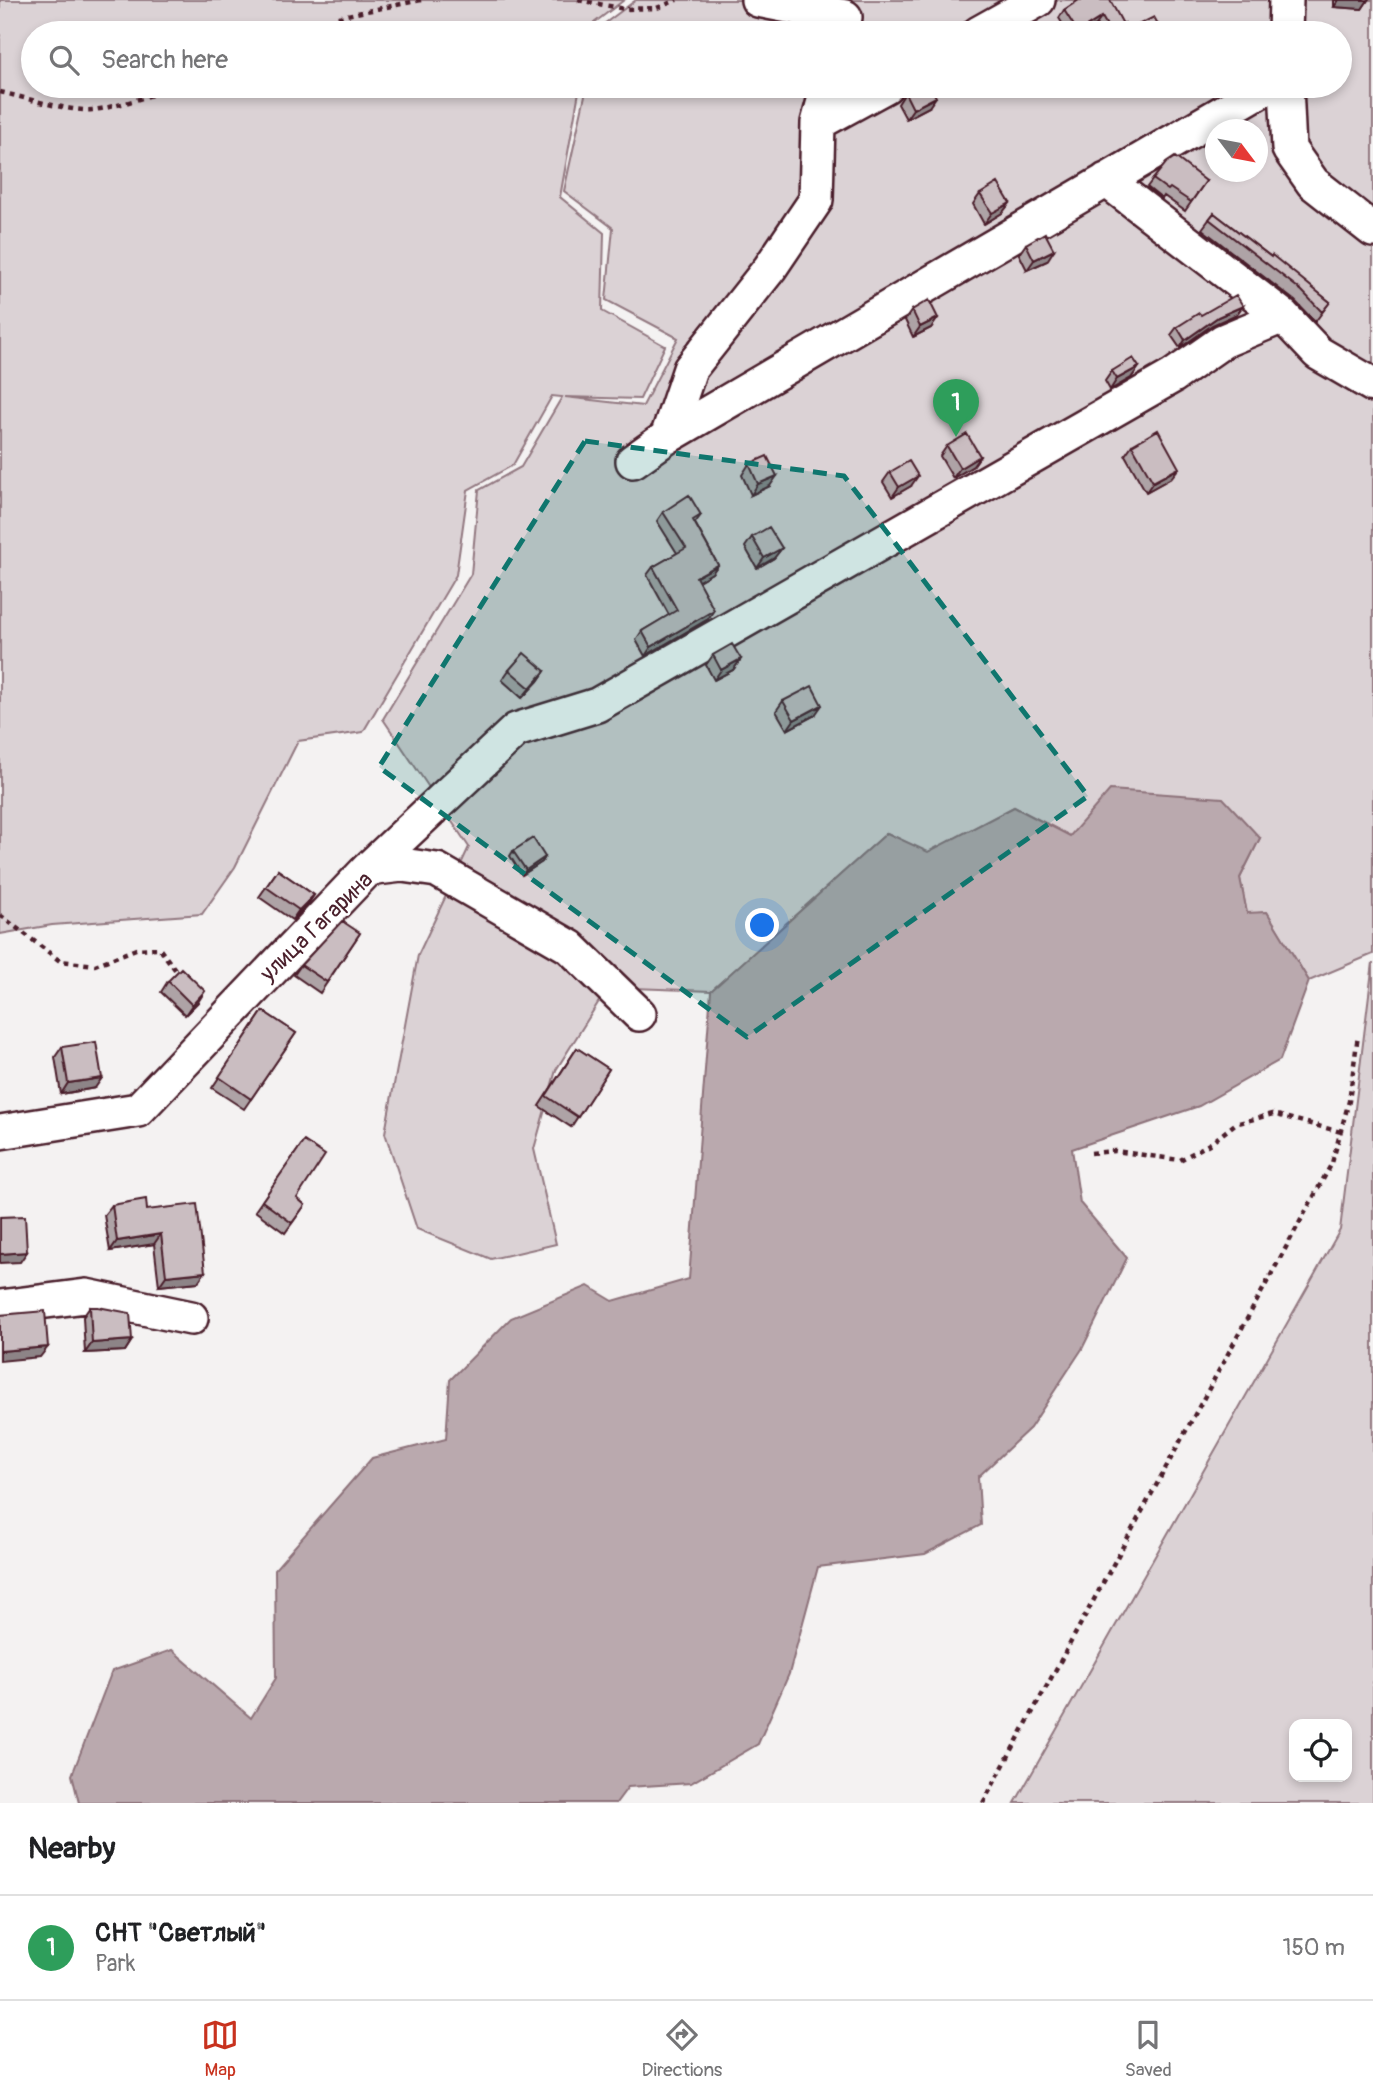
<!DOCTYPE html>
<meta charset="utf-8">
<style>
:root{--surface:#fff;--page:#f2f2f2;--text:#202124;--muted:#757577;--line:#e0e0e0;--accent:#c8321e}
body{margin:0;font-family:Pangolin,sans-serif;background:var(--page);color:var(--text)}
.controls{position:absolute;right:21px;bottom:21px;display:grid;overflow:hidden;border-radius:14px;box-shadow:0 4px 10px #0003}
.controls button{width:63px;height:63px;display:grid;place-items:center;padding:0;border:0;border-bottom:2px solid var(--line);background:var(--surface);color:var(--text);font:35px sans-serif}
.compass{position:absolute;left:1205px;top:119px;width:63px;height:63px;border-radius:50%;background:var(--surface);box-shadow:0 4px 10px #0003;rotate:122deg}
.you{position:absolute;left:763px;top:926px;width:24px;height:24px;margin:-18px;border:5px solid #fff;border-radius:50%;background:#1a73e8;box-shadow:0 0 0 10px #1a73e833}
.badge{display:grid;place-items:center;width:46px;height:46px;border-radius:50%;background:var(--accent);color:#fff;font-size:23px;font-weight:700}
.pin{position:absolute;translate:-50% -58px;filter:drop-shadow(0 2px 4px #0008)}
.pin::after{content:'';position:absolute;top:37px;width:24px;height:21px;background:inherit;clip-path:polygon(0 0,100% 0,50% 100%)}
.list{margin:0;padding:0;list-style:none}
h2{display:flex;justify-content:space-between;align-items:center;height:91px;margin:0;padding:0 28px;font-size:30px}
h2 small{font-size:23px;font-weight:400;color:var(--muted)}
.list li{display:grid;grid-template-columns:46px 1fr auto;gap:21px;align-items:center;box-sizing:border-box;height:105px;padding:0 28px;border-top:2px solid var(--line)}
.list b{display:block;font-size:26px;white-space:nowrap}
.list p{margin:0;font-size:23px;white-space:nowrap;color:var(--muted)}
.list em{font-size:23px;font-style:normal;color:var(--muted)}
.icon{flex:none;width:38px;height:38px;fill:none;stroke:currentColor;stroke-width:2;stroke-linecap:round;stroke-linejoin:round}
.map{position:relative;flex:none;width:1373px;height:1803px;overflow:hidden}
.search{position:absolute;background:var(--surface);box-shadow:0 4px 10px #0003;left:21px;right:21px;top:21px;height:77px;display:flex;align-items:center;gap:18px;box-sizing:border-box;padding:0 24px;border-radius:38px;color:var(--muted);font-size:26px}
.sheet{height:196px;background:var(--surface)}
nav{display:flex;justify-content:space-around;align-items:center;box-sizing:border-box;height:98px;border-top:2px solid var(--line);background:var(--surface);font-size:19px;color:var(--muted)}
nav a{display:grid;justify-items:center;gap:4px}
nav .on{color:var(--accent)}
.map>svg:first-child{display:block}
.green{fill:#dbd2d5;stroke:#927880;stroke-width:2;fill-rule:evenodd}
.water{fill:#baa9ae;stroke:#8d727a;stroke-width:2}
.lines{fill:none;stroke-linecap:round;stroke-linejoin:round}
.minor-casing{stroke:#4a1f2b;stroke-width:38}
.path{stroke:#4a1f2b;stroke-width:4.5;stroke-dasharray:5 5;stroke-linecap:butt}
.minor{stroke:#fff;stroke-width:33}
.wall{fill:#aea3a6;stroke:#4a1f2b;stroke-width:2}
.shaded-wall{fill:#8d8487;stroke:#4a1f2b;stroke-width:2}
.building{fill:#cabdc1;stroke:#4a1f2b;stroke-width:2}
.marked{fill:#0f766e;fill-opacity:0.2;stroke:#0f766e;stroke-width:5;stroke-dasharray:14 9;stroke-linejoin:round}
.labels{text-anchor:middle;stroke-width:5;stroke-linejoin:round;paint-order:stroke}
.street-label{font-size:23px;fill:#4a1f2b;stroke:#fff}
</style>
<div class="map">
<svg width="1373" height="1803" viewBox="0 0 1373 1803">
<rect width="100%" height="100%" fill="#f4f2f2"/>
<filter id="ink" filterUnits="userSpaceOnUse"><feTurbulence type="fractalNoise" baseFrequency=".0143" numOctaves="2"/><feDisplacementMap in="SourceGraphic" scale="14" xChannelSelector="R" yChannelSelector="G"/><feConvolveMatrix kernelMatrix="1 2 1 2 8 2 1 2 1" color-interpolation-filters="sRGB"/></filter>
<g filter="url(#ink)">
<path class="green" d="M 0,0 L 624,0 L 590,26 L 589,33 L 33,33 L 33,86 L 580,86 L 560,197 L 604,233 L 602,311 L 665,346 L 640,399 L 565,397 L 643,406 L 678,338 L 606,300 L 613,228 L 564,191 L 587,86 L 1340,86 L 1340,33 L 599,33 L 600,27 L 636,0 L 1373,0 L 1373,954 L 1309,981 L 1267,912 L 1247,914 L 1240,878 L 1260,838 L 1070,836 L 1014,807 L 928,853 L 887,833 L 711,991 L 608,987 L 556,1070 L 534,1149 L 556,1244 L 491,1259 L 417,1229 L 385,1133 L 418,955 L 469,847 L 383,719 L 471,574 L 479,490 L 521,467 L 562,397 L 552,396 L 513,465 L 468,490 L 456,575 L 363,732 L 298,741 L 235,867 L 202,914 L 52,925 L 0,934 ZM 1216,130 L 1258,130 L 1258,172 L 1216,172 Z
M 1373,962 L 1373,1803 L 1015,1803 L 1340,1230 ZM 1294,1724 L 1347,1724 L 1347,1777 L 1294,1777 Z"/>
<path class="water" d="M 1110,790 L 1223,798 L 1260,838 L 1240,878 L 1247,913 L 1267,912 L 1309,981 L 1280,1060 L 1199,1106 L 1072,1149 L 1080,1203 L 1127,1258 L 1082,1349 L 1030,1428 L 978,1477 L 981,1525 L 925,1554 L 818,1567 L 789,1674 L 758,1744 L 691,1783 L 628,1787 L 616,1803 L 79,1803 L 72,1775 L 112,1671 L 172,1650 L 251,1718 L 276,1678 L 275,1569 L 372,1458 L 446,1439 L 450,1380 L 511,1318 L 588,1286 L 613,1301 L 689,1279 L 711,991 L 887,833 L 928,852 L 1014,807 L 1070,836 Z"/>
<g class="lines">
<defs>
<path id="minor" d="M 758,0 L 845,17
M 979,33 L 1038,0
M 1285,33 L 1286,0
M 1286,86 L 1289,149 L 1313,183 L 1373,230
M 818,123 L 886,86
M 1106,180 L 1283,316 L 1318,353 L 1373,385
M 667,437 L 690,369 L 770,268 L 816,200 L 818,123 L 828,86
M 633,461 L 667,437 L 1268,86
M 368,869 L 516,730 L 597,705 L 1173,376 L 1223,341 L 1283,316
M 0,1132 L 138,1110 L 368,869 L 402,865 L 437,870 L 570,947 L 639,1014
M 0,1307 L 86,1296 L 191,1318"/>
</defs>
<use href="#minor" class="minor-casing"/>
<path class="path" d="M 578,0 L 625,9 L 657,8 L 677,0
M 301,33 L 342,16 L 421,0
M 0,92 C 23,97 70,112 92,110 C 114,108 156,94 177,86
M 0,915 L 60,961 L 95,965 L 136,949 L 159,948 L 180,976
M 1091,1153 L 1115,1151 L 1180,1160 L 1211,1143 L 1235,1124 L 1273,1114 L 1341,1132
M 983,1803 L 1332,1163 L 1349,1101 L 1358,1035"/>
<use href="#minor" class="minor"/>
</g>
<path class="wall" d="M 1079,0 L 1123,24 L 1118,32 L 1115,33 L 1101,33 L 1096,25 L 1083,33 L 1068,33 L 1059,18 L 1064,10 Z
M 1334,0 L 1368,0 L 1362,9 L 1334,7 Z
M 1136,26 L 1162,33 L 1131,33 Z
M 905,93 L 929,107 L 906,119 L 898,104 Z
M 1153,179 L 1206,181 L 1185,211 L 1164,196 L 1162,199 L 1147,187 Z
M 980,194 L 1010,203 L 1002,213 L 984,224 L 973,204 Z
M 1214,213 L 1330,302 L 1315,322 L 1295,301 L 1202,229 Z
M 1026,244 L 1047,261 L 1027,270 L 1019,254 Z
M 912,310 L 938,318 L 931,328 L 913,337 L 905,320 Z
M 1237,314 L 1212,325 L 1180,348 L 1171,335 L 1177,327 L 1201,315 Z
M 1139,367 L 1131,378 L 1110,390 L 1105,381 L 1112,371 Z
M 1132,445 L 1171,478 L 1146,492 L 1125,455 Z
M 947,446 L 980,456 L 973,466 L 953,478 L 940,456 Z
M 749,464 L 770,486 L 751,495 L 742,475 Z
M 890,472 L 911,486 L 892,497 L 883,482 Z
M 663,512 L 701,515 L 695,523 L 718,565 L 712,573 L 698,581 L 708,619 L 645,656 L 636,640 L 642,631 L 669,615 L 647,575 L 653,567 L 677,553 L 657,521 Z
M 752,537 L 782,548 L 774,558 L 757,568 L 745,547 Z
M 713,655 L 741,659 L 733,670 L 714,680 L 706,665 Z
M 509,670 L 545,671 L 538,681 L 522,698 L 502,680 Z
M 783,701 L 815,715 L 787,730 L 776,711 Z
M 513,851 L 545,857 L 542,862 L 522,875 L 510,856 Z
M 278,870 L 314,895 L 307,905 L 292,920 L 259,897 Z
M 360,933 L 320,993 L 294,975 L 301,965 Z
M 168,981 L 198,1002 L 185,1015 L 161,992 Z
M 263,1011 L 296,1033 L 244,1109 L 212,1088 Z
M 62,1047 L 95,1088 L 61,1094 L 55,1057 Z
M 577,1048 L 609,1069 L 571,1127 L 539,1106 Z
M 304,1141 L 297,1198 L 305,1205 L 285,1233 L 255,1211 Z
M 112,1205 L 147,1210 L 198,1282 L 159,1286 L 154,1244 L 110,1251 L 104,1215 Z
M 90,1307 L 132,1340 L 125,1351 L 85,1353 L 83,1317 Z"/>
<path class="shaded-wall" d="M 1339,0 L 1368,0 L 1362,9 L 1334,7 Z
M 1102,17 L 1096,25 L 1083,33 L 1077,33 Z
M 1123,24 L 1118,32 L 1115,33 L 1109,33 L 1110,31 Z
M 936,97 L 929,107 L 906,119 L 913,109 Z
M 1010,203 L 1002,213 L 984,224 L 992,213 Z
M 1054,250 L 1047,261 L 1027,270 L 1034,260 Z
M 1243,306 L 1237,314 L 1212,325 L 1180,348 L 1185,340 L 1218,317 Z
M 938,318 L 931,328 L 913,337 L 920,327 Z
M 1139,367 L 1131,378 L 1110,390 L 1117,379 Z
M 980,456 L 973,466 L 953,478 L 960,468 Z
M 1179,468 L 1171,478 L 1146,492 L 1153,482 Z
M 777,476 L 770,486 L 751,495 L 758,484 Z
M 918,476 L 911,486 L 892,497 L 899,487 Z
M 782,548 L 774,558 L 757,568 L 764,558 Z
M 718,565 L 712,573 L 690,586 L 696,577 Z
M 714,610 L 708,619 L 645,656 L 651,647 Z
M 741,659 L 733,670 L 714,680 L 721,670 Z
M 545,671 L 538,681 L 522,698 L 530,688 Z
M 822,705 L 815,715 L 787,730 L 794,720 Z
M 545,857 L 542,862 L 522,875 L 526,870 Z
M 314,895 L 307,905 L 292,920 L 299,910 Z
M 205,991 L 198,1002 L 185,1015 L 192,1005 Z
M 102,1078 L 95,1088 L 61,1094 L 68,1083 Z
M 161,1234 L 154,1244 L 110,1251 L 117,1241 Z
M 27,1252 L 20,1262 L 0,1263 L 0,1254 Z
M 205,1272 L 198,1282 L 159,1286 L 166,1276 Z
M 132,1340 L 125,1351 L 85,1353 L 92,1343 Z
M 48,1347 L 40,1357 L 0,1361 L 0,1351 Z"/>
<path class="building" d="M 1079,0 L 1110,0 L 1123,24 L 1110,31 L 1102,17 L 1078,32 L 1064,10 Z
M 1154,17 L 1163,33 L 1140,33 L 1136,26 Z
M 1014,30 L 1016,33 L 1007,33 Z
M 918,86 L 930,86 L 936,97 L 913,109 L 905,93 Z
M 1175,157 L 1206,181 L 1191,202 L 1170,188 L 1168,190 L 1153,179 L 1166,163 Z
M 998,183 L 1010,203 L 992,213 L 980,194 Z
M 1214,213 L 1271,257 L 1272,255 L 1330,302 L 1322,312 L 1302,291 L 1209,219 Z
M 1045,233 L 1054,250 L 1034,260 L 1026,244 Z
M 1236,295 L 1243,306 L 1218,317 L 1185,340 L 1177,327 L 1199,313 L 1201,315 Z
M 929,300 L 938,318 L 920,327 L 912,310 Z
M 1133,358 L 1139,367 L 1117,379 L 1112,371 Z
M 1158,430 L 1179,468 L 1153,482 L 1132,445 Z
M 967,434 L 980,456 L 960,468 L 947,446 Z
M 767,456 L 777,476 L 758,484 L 749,464 Z
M 909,461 L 918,476 L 899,487 L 890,472 Z
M 689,495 L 701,515 L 693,520 L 718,565 L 696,577 L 714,610 L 651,647 L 642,631 L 677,610 L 653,567 L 686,548 L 663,512 Z
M 769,527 L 782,548 L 764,558 L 752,537 Z
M 732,644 L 741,659 L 721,670 L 713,655 Z
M 524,653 L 545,671 L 530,688 L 509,670 Z
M 812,686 L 822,705 L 794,720 L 783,701 Z
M 533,838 L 545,857 L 526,870 L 513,851 Z
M 278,870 L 314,895 L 299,910 L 266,887 Z
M 342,921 L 360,933 L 327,982 L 301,965 Z
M 181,968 L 205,991 L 192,1005 L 168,981 Z
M 263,1011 L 296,1033 L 251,1099 L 219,1077 Z
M 96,1042 L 102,1078 L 68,1083 L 62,1047 Z
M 577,1048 L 609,1069 L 578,1117 L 546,1096 Z
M 304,1141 L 325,1155 L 297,1198 L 305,1205 L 292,1223 L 262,1201 Z
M 146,1199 L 147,1210 L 197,1204 L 205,1272 L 166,1276 L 161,1234 L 117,1241 L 112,1205 Z
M 25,1216 L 27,1252 L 0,1254 L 0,1217 Z
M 90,1307 L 98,1307 L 130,1313 L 132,1340 L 92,1343 Z
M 45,1311 L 48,1347 L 0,1351 L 0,1315 Z"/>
</g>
<path class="marked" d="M 585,441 L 844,476 L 1088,796 L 747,1037 L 379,767 Z"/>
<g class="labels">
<g class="street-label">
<text transform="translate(316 926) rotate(-44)" y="8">улица Гагарина</text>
</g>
</g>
</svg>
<div class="controls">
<button><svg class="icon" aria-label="locate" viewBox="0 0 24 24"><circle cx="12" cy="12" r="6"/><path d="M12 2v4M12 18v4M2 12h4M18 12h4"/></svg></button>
</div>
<svg class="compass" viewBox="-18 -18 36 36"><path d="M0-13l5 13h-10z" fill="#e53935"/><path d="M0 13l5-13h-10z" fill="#757577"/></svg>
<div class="you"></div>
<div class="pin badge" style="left:956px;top:437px;background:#2e9e5b">1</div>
<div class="search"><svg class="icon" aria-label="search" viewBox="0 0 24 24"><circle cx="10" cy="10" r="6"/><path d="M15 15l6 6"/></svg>Search here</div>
</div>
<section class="sheet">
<h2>Nearby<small></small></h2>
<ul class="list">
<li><span class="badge" style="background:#2e9e5b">1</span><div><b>СНТ &quot;Светлый&quot;</b><p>Park</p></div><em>150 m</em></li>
</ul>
</section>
<nav>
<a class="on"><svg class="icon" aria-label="map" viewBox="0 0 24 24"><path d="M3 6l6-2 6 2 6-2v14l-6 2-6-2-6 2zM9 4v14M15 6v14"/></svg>Map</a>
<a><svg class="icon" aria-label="directions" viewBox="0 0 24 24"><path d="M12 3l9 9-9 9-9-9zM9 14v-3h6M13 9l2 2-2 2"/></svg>Directions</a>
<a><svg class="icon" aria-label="saved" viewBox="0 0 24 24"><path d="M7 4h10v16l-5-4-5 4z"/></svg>Saved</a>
</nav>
